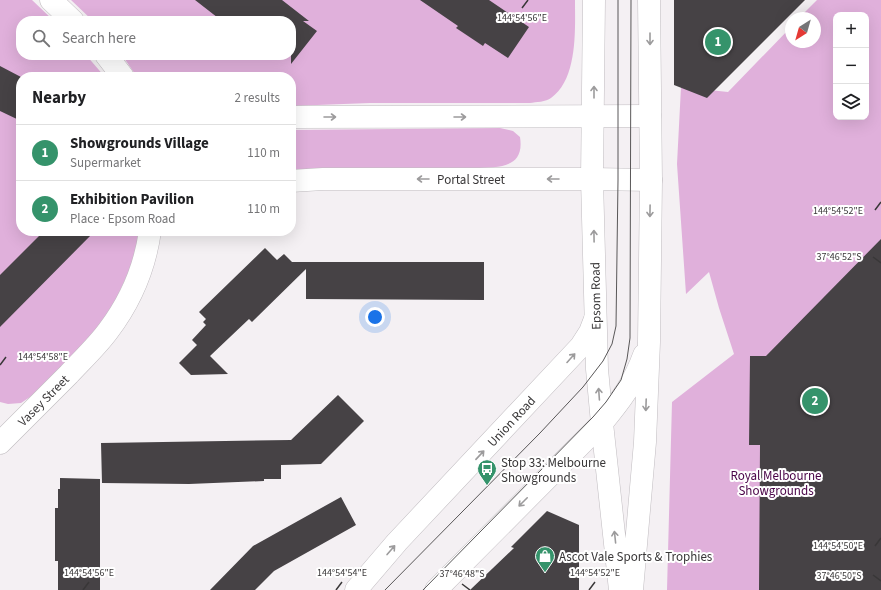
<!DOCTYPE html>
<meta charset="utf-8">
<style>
:root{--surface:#fff;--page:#f6f6f6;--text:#202124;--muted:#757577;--line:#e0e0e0;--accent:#35936b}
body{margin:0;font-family:"Source Sans 3",sans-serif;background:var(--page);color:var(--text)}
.controls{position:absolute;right:12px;top:12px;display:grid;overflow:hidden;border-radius:8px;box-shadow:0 4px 16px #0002}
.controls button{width:36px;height:36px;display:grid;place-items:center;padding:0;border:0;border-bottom:1px solid var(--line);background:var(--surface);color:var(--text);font:20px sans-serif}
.compass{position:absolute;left:785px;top:12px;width:36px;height:36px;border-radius:50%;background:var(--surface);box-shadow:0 4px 16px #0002;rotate:217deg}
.you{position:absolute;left:375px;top:317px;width:14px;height:14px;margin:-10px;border:3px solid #fff;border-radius:50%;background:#1a73e8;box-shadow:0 0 0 6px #1a73e833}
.badge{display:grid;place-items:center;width:26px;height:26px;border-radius:50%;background:var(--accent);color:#fff;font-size:13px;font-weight:700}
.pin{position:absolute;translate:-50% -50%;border:2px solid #fff;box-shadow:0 1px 4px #0006}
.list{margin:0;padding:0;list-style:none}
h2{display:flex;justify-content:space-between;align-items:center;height:52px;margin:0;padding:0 16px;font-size:17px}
h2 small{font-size:13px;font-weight:400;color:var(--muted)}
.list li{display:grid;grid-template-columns:26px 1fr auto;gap:12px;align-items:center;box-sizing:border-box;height:56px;padding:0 16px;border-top:1px solid var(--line)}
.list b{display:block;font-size:15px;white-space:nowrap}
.list p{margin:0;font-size:13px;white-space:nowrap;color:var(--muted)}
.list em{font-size:13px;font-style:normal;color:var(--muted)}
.icon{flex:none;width:22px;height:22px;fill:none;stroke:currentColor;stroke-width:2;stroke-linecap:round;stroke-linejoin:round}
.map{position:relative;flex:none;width:881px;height:590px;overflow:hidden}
.search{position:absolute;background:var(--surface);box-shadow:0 4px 16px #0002;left:16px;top:16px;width:280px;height:44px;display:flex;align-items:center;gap:10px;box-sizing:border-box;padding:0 14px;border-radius:16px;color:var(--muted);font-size:15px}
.panel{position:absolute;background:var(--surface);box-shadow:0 4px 16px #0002;left:16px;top:72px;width:280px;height:164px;border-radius:16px}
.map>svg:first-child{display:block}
.green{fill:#e0b0db;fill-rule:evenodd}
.building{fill:#464245}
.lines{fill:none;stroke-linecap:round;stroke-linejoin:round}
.minor-casing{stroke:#c0bcc0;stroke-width:23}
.tertiary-casing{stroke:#c0bcc0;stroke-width:23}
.secondary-casing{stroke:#c0bcc0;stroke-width:23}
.minor{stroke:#fff;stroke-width:22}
.tertiary{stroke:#fff;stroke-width:22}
.secondary{stroke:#fff;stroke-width:22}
.tram{stroke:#595758;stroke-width:1}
.oneway{stroke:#9c9b9c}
.ticks{fill:none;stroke:#393738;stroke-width:1.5}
.labels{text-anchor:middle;stroke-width:4;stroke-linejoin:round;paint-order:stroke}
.street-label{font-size:13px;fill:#393738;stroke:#fff}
.poi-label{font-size:13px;fill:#393738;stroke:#fff;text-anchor:start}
.park-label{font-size:13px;fill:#490347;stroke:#fff}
.ticks-label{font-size:10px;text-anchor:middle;fill:#393738;stroke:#fff;stroke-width:4;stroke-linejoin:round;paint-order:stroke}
</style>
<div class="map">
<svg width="881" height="590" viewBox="0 0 881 590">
<rect width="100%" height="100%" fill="#f4f0f3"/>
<path class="green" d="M 0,0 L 32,0 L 54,21 L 21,21 L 21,55 L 86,55 L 105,77 L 21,77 L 21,231 L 141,231 L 137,254 L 111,310 L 92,336 L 33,395 L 21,403 L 8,404 L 0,402 Z
M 71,0 L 575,0 C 575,29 578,79 551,98 C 546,102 536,102 530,103 L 370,103 L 291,106 L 291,77 L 137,77 L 122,55 L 291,55 L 291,21 L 93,21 Z
M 817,0 L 881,0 L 881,590 L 667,590 L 672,402 L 734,354 L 719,308 L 709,272 L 686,294 L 677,164 L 681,87 L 728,92 L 791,27 L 791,42 L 815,42 L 815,18 L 799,18 ZM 836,15 L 866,15 L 866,117 L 836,117 Z
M 500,128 L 513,131 L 520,137 C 525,169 498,167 474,168 L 291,170 L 291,130 Z"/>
<path class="building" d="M 195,0 L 282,0 L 309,21 L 303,21 L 317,31 L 291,64 L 291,21 L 222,21 Z
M 420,0 L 489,0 L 529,27 L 508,58 L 485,43 L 483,46 L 456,28 L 458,26 Z
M 674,0 L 805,0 L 707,98 L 674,85 Z
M 0,66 L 21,77 L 21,121 L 0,111 Z
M 44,231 L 95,231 L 0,327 L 0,275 Z
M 881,239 L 881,590 L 759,590 L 760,445 L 749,445 L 750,356 L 766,356 Z
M 265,248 L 277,260 L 284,254 L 292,262 L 484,262 L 484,300 L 306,299 L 306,269 L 252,322 L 249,319 L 210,356 L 228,374 L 191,375 L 179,363 L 197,345 L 192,340 L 206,325 L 203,322 L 206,319 L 199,312 Z
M 338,395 L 364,421 L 321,464 L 281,465 L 281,479 L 264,479 L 264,481 L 189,484 L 102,483 L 101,443 L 291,440 Z
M 60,478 L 100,479 L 100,590 L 58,590 L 58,561 L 55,561 L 55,508 L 58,508 L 58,489 L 60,489 Z
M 341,497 L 356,525 L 274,571 L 255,590 L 210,590 L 253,546 Z
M 547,511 L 579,525 L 579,590 L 470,590 L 514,548 L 511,547 Z"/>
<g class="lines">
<defs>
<path id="minor" d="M 51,0 L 73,21
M 106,55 L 123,77
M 291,117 L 650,116
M 291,181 L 323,179 L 592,179 L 651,180
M 0,443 C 23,420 46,397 69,374 C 82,360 97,346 108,331 C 130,302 145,267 150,231"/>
<path id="tertiary" d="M 356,590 L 397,542 L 581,346 L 590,332 L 595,319
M 436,590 L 602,423"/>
<path id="secondary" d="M 594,0 L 592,179 L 597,369 L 602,423 L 620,590
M 602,423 C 621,400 634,383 644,355
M 632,590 L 645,442 L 649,342 L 651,180 L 649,0"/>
</defs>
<use href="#minor" class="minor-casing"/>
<use href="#tertiary" class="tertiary-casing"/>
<use href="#secondary" class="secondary-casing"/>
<use href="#minor" class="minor"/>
<use href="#tertiary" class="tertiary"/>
<use href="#secondary" class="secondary"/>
<path class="tram" d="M 385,590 L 540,433 L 583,387 L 603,361 L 612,344 L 616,326 L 618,180 L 618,0
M 423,590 L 593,417 L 606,402 L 621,380 L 627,359 L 630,338 L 631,0"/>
</g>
<defs><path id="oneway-shaft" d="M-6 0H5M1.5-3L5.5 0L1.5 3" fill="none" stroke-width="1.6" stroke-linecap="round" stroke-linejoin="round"/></defs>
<g class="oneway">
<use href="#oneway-shaft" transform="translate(650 39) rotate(90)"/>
<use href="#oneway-shaft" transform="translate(594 92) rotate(-90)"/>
<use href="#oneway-shaft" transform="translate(330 117)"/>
<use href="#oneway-shaft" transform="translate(460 117)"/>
<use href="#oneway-shaft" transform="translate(423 179) rotate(180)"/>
<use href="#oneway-shaft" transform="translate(553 179) rotate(180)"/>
<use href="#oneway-shaft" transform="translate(650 211) rotate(91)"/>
<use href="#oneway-shaft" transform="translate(594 236) rotate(-91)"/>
<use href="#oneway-shaft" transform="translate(571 358) rotate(-48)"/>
<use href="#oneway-shaft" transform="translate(599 394) rotate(-94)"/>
<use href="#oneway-shaft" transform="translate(646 405) rotate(92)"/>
<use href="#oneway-shaft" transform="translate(480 455) rotate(-47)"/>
<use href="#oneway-shaft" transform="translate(523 502) rotate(135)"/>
<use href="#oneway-shaft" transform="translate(615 537) rotate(-96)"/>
<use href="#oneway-shaft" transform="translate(391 550) rotate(-49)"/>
</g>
<path class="ticks" d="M 522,8 L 528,0M 875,210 L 881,202M 873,257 L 881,263M 0,365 L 6,357M 875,546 L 881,538M 873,575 L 881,581M 462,584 L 470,590M 83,590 L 89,582M 336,590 L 342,582M 589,590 L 595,582"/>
<defs>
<symbol id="bus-pin" viewBox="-11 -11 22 30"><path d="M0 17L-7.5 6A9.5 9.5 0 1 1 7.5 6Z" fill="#35936b" stroke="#fff"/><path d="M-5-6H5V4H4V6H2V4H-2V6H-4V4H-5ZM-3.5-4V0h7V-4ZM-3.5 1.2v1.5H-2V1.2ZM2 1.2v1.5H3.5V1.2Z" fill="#fff"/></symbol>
<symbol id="shop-pin" viewBox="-11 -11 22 30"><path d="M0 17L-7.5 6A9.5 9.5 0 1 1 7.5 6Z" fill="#35936b" stroke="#fff"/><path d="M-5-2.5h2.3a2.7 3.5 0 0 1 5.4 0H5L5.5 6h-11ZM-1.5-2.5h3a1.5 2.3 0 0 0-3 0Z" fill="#fff"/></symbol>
</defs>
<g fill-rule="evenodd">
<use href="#bus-pin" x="476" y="458" width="22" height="30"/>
<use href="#shop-pin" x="534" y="545" width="22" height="30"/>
</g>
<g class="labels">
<g class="street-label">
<text x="471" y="184">Portal Street</text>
<text transform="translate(595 296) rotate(-91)" y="5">Epsom Road</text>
<text transform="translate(43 400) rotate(-45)" y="5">Vasey Street</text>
<text transform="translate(511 421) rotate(-47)" y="5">Union Road</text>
</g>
<g class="poi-label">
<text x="501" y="467">Stop 33: Melbourne<tspan x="501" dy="15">Showgrounds</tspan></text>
<text x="559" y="561">Ascot Vale Sports &amp; Trophies</text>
</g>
<g class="park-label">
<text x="776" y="480">Royal Melbourne<tspan x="776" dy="15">Showgrounds</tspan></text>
</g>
</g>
<g class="ticks-label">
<text x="522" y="21">144°54'56"E</text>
<text x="838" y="214">144°54'52"E</text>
<text x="839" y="260">37°46'52"S</text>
<text x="43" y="360">144°54'58"E</text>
<text x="838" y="549">144°54'50"E</text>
<text x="89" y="576">144°54'56"E</text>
<text x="342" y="576">144°54'54"E</text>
<text x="595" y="576">144°54'52"E</text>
<text x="462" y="577">37°46'48"S</text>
<text x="839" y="579">37°46'50"S</text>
</g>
</svg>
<div class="controls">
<button>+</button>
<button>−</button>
<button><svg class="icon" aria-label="layers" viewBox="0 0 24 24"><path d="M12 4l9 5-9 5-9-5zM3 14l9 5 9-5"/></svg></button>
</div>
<svg class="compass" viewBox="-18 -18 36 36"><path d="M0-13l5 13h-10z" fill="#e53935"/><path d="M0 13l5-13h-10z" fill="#757577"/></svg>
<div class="you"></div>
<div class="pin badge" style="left:718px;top:42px">1</div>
<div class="pin badge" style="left:815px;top:401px">2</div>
<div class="search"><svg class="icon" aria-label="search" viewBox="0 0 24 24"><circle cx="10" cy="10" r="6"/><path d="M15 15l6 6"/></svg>Search here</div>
<section class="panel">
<h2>Nearby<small>2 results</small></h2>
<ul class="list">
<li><span class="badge">1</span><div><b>Showgrounds Village</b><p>Supermarket</p></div><em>110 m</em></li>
<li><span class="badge">2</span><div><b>Exhibition Pavilion</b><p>Place · Epsom Road</p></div><em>110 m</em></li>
</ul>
</section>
</div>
